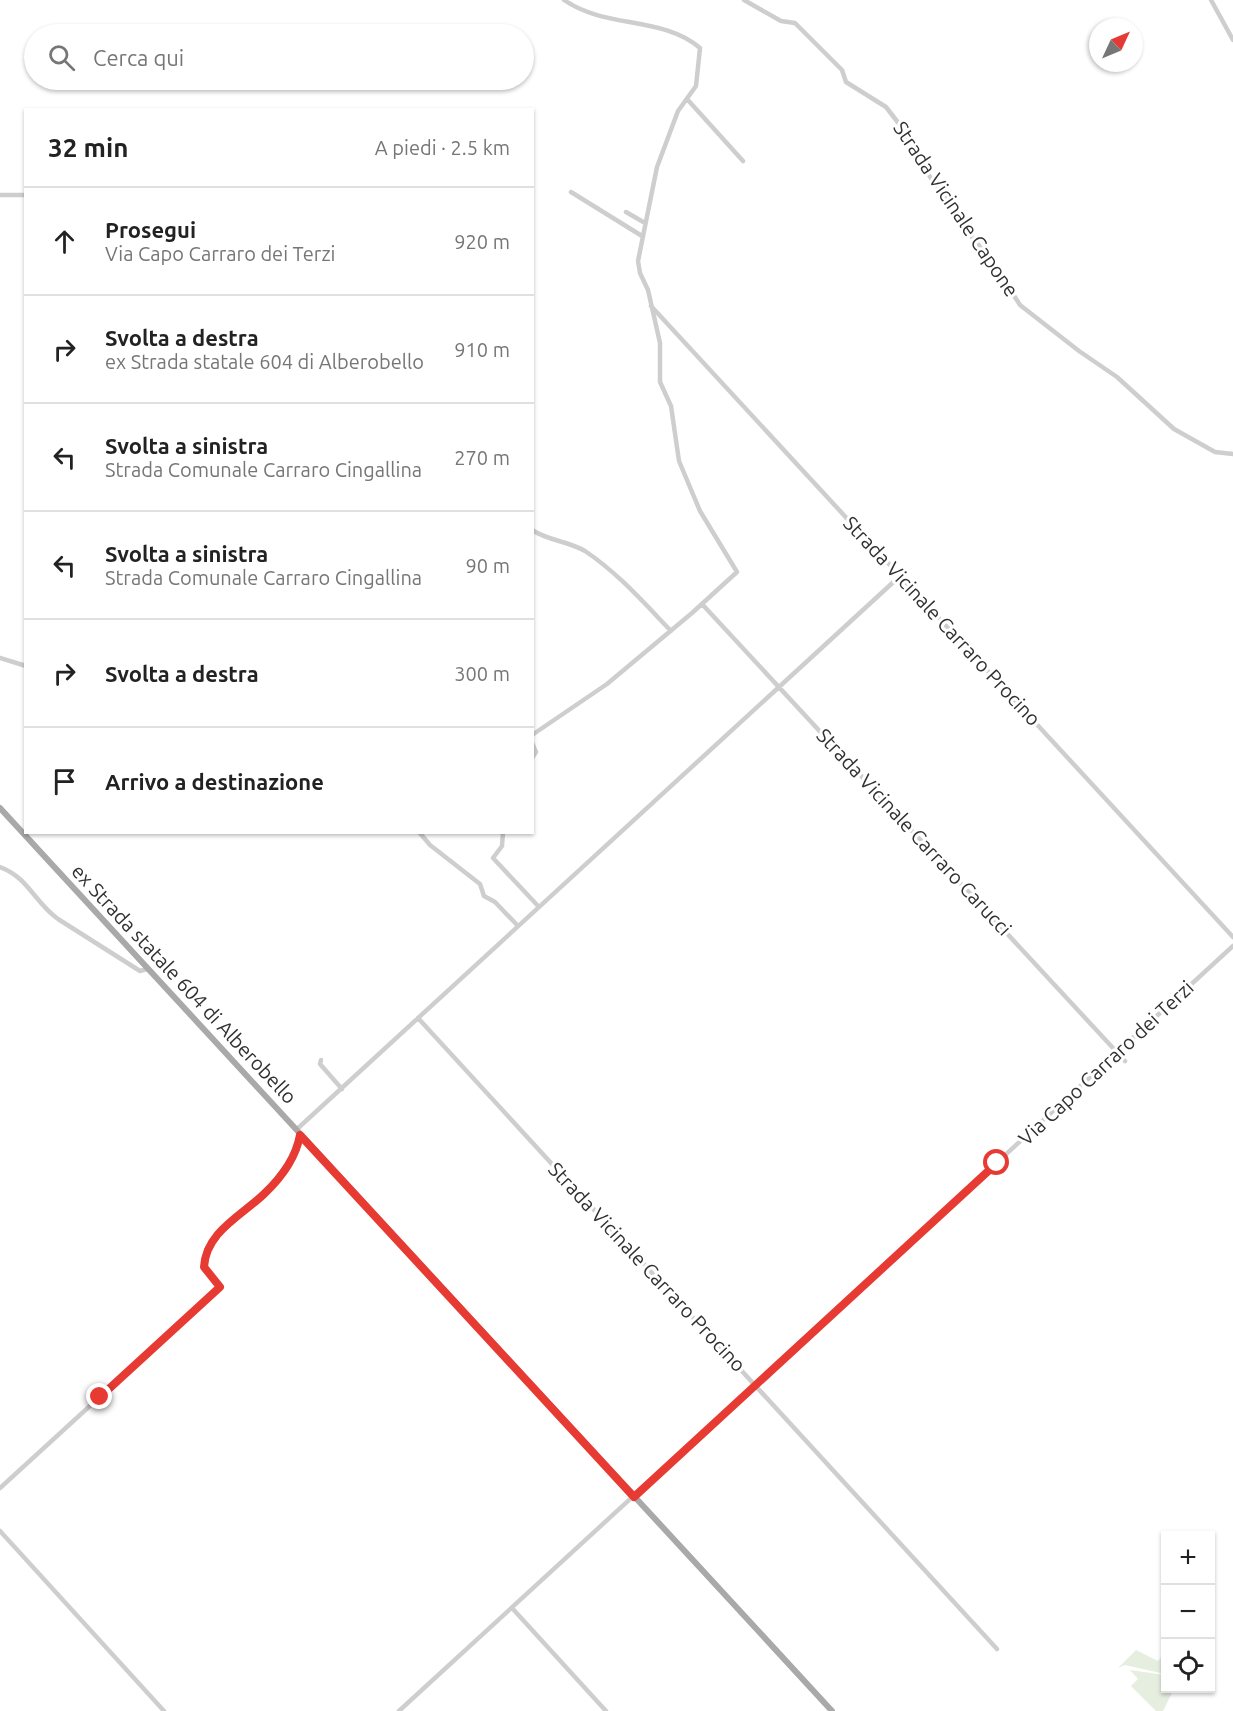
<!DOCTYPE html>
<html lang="it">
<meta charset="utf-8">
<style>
:root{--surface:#fff;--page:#f6f6f6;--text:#222;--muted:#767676;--line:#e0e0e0}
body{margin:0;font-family:Ubuntu,sans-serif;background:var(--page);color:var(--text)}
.controls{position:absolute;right:18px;bottom:18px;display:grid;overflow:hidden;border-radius:0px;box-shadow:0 2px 4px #0004}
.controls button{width:54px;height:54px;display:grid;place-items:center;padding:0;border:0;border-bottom:2px solid var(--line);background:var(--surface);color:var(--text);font:30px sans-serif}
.compass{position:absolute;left:1089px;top:18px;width:54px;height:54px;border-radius:50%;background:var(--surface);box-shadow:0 2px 4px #0004;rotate:46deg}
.stop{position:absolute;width:18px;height:18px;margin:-14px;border:4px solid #e73a33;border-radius:50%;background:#fff}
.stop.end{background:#e73a33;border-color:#fff;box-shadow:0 2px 6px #0008}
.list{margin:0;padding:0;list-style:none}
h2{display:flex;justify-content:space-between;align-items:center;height:78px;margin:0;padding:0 24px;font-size:26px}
h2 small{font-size:20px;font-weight:400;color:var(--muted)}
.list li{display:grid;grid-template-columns:39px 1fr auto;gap:18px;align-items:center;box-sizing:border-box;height:108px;padding:0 24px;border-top:2px solid var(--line)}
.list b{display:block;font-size:22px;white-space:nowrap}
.list p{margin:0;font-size:20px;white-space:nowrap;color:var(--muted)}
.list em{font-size:20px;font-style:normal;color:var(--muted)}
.icon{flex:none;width:33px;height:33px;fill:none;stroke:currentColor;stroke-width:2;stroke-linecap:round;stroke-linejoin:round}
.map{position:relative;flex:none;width:1233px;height:1711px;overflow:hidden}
.search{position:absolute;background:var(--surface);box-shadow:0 2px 4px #0004;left:24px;top:24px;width:510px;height:66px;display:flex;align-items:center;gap:15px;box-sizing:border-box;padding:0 21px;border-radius:33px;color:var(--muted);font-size:22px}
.panel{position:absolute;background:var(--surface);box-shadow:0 2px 4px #0004;left:24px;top:108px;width:510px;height:726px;border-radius:0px}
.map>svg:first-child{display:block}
.green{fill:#e5eedf}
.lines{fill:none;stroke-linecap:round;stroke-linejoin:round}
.minor{stroke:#cecece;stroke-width:4.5}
.major{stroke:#a9a9a9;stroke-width:6}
.route{stroke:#e73a33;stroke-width:8}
.labels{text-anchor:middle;stroke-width:6;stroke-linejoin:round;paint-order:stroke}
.street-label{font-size:20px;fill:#313131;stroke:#fff}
</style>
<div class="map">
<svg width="1233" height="1711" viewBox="0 0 1233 1711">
<rect width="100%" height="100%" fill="#fff"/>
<path class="green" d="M 1136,1650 L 1158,1661 L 1165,1653 L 1165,1674 L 1125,1665 L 1118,1668 Z
M 1130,1670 L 1165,1675 L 1166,1688 L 1174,1689 L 1163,1711 L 1156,1711 L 1131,1686 L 1138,1679 Z"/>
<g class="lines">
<path class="minor" d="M 744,0 L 781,21 L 795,23 L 842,70 L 846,82 L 886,107 L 903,129 L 933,182 L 956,207 L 972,237 L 995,266 L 1020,305 L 1079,351 L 1117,377 L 1174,429 L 1215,452 L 1233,454
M 1211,0 L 1233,40
M 687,99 L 743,161
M 571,192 L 642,236
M 0,195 L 26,195
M 626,212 L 645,223
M 651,306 L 1233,937
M 532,530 C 549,541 568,541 585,551 C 618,573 644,603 671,631
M 702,604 L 1125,1061
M 0,658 L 26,666
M 532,735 L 607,684 L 692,613 L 737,572 L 700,511 L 679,461 L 671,406 L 660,382 L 660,343 L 648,290 L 640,273 L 638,261 L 657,167 L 678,111 L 696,86 L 700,48 C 663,16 606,29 564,0
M 532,743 L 536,752 L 532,758
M 419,832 L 430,845 L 480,884 L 484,896 L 495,902 L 518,926
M 503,832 L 502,846 L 493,858 L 539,907
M 0,867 C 28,877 35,903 58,919 L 140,971 L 147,969
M 418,1018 L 997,1649
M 321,1060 L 320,1064 L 342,1089
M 296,1130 L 900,576
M 0,1488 L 220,1287 L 204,1267 L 207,1248 L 212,1240 L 267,1191 L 297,1151 L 300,1135
M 0,1531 L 164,1711
M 512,1608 L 606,1711
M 399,1711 L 1233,946"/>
<path class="major" d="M 0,808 L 832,1711"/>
</g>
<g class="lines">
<path class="route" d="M 100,1397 L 220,1287 L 204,1267 C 206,1232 241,1216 264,1194 C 281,1178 296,1157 300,1135 L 634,1497 L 997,1163"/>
</g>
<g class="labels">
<g class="street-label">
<text transform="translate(956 209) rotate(56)" y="7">Strada Vicinale Capone</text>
<text transform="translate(942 621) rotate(47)" y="7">Strada Vicinale Carraro Procino</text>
<text transform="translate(914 832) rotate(47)" y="7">Strada Vicinale Carraro Carucci</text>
<text transform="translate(184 984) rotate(47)" y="7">ex Strada statale 604 di Alberobello</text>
<text transform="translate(1106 1063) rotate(-43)" y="7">Via Capo Carraro dei Terzi</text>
<text transform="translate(647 1267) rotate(47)" y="7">Strada Vicinale Carraro Procino</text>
</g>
</g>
</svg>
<div class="controls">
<button>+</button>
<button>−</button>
<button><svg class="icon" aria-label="locate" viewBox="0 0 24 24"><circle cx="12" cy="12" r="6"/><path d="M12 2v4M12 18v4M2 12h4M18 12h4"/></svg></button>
</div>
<svg class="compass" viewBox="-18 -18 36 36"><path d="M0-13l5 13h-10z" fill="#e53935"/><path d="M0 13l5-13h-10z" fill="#767676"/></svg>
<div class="stop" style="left:997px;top:1163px"></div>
<div class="stop end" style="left:100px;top:1397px"></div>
<div class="search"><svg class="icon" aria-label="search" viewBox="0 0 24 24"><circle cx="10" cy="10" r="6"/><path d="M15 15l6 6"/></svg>Cerca qui</div>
<section class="panel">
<h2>32 min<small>A piedi · 2.5 km</small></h2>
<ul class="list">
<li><svg class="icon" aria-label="ahead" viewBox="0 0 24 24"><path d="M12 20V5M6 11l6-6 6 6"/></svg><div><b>Prosegui</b><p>Via Capo Carraro dei Terzi</p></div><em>920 m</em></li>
<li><svg class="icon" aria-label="right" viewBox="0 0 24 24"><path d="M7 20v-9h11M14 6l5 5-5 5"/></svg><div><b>Svolta a destra</b><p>ex Strada statale 604 di Alberobello</p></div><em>910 m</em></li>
<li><svg class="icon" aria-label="left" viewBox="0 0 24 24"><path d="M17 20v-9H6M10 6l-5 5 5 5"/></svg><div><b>Svolta a sinistra</b><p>Strada Comunale Carraro Cingallina</p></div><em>270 m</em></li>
<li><svg class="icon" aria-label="left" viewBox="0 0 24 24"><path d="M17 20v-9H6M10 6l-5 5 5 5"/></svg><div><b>Svolta a sinistra</b><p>Strada Comunale Carraro Cingallina</p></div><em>90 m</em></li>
<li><svg class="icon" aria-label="right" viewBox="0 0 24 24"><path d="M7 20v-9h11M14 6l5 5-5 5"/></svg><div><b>Svolta a destra</b></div><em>300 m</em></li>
<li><svg class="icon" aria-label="arrive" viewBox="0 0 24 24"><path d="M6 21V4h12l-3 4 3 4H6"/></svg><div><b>Arrivo a destinazione</b></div></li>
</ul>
</section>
</div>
